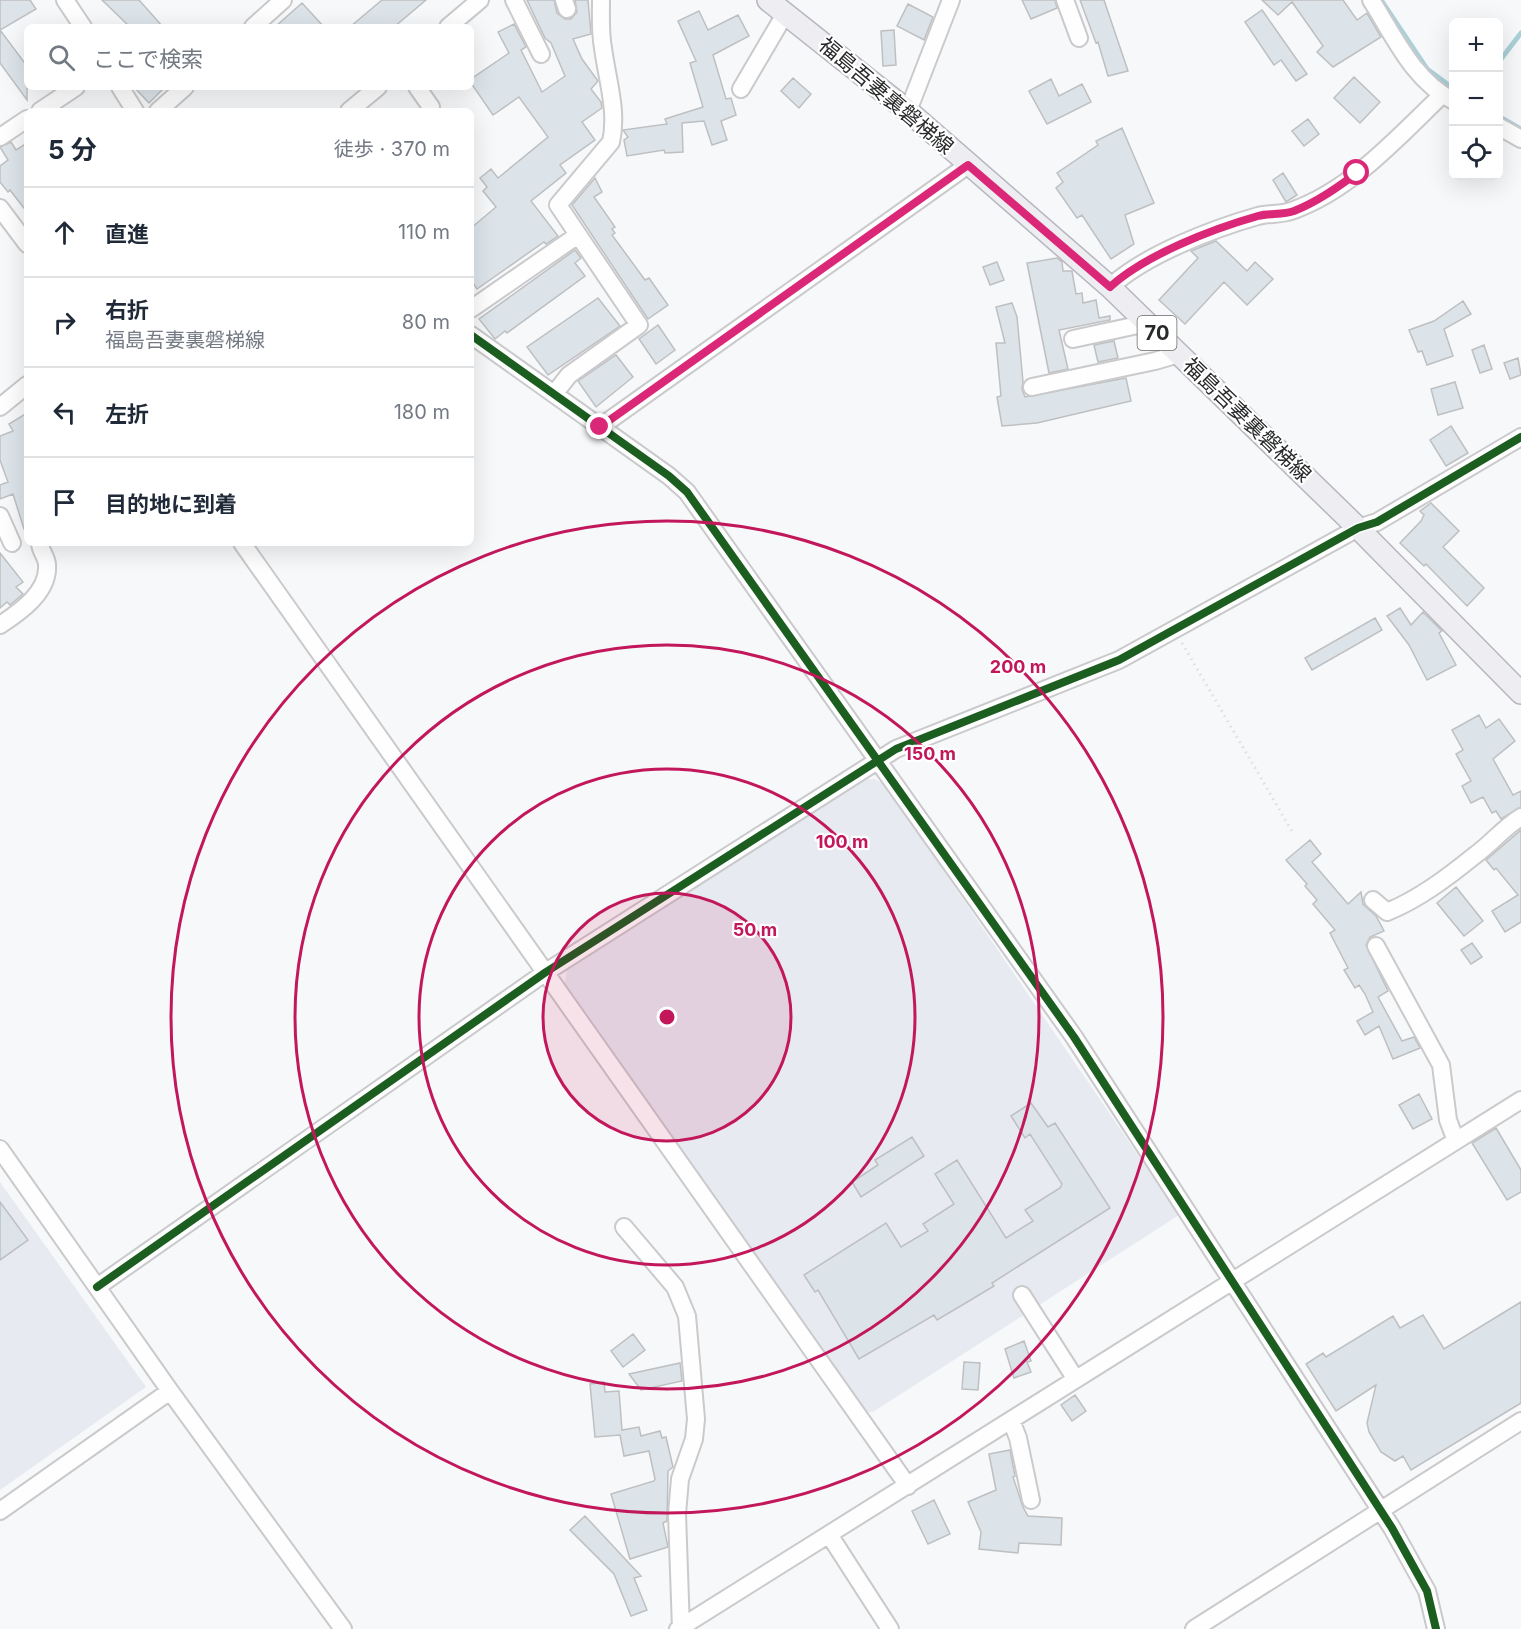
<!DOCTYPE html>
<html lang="ja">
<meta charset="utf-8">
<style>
:root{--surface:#fff;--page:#f6f6f7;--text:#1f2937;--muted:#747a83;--line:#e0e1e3}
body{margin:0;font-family:Inter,"Noto Sans JP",sans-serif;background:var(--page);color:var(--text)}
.controls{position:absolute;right:18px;top:18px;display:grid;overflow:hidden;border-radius:9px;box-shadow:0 6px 24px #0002}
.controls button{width:54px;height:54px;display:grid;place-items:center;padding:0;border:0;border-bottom:2px solid var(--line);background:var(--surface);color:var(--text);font:30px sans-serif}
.stop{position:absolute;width:18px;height:18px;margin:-14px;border:4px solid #db2777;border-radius:50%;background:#fff}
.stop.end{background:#db2777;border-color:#fff;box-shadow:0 2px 6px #0008}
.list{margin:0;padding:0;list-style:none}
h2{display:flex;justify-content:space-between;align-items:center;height:78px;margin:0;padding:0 24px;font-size:26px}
h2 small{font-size:20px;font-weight:400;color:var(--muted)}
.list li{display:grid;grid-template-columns:39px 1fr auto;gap:18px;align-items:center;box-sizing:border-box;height:90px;padding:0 24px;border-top:2px solid var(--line)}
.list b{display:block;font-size:22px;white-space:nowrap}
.list p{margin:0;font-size:20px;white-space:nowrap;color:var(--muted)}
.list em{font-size:20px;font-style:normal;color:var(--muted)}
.icon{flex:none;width:33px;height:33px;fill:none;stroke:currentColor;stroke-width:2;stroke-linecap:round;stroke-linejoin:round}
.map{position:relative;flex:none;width:1521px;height:1629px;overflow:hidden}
.search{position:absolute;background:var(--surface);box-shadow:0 6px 24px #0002;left:24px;top:24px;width:450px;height:66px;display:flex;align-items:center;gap:15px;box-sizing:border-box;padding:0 21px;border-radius:9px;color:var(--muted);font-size:22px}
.panel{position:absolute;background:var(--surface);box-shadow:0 6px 24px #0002;left:24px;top:108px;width:450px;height:438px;border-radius:9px}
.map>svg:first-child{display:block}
.built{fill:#e8eaf1}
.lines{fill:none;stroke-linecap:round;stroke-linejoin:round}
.stream{stroke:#abd0d8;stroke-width:5}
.building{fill:#dce4ea;stroke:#bebfc0;stroke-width:1.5}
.minor-casing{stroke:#cacacc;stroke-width:20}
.major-casing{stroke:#b7b5bf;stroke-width:24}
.path{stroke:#dfdfe0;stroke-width:3;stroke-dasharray:1.5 4.5;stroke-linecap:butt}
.minor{stroke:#fefefe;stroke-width:16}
.major{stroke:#eeeef2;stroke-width:21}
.cycleway-casing{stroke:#fff;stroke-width:11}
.cycleway{stroke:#1b5e20;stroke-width:8}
.route{stroke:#db2777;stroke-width:8}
.ring{fill:none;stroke:#c2185b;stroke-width:3}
.labels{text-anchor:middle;stroke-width:4.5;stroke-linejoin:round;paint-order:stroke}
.shield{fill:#fff;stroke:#68696a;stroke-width:1.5}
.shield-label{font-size:20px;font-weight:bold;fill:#28292a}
.street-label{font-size:21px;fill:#28292a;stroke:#fff}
.centre{fill:#c2185b;stroke:#fff;stroke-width:3}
.ring-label{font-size:18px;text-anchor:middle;font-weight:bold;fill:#c2185b;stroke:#fff;stroke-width:4.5;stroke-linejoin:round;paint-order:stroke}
</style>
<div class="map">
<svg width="1521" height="1629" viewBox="0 0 1521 1629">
<rect width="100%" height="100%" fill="#f7f8fa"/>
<path class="built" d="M 863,779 L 875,779 L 885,785 L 1179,1215 L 873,1412 L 866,1412 L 564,987 L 567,970 Z
M 0,1182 L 146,1387 L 0,1490 Z"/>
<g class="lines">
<path class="stream" d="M 1381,0 L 1427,69 L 1454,89
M 1498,63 L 1521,33
M 1498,116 L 1521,129"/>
</g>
<path class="building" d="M 0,0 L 30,0 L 36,9 L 0,30 L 27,66 L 27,100 L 0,63 Z
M 102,0 L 139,0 L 163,27 L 130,27 Z
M 382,0 L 426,0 L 394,27 L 350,27 Z
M 527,0 L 554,0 L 557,13 L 565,19 L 571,19 L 577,12 L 575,0 L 588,0 L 591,34 L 573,39 L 582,59 L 598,81 L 591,89 L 601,102 L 602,108 L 582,122 L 595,140 L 560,165 L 566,173 L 531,201 L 558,236 L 546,244 L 544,242 L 477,289 L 471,280 L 471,228 L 496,207 L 483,191 L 487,187 L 480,178 L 491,169 L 498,178 L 548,137 L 519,97 L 493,115 L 471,83 L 471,79 L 509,53 L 498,32 L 514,24 L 526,47 L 521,50 L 542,92 L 565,76 L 551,43 L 545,38 Z
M 1022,0 L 1055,0 L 1057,8 L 1031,19 Z
M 1080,0 L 1104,0 L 1128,71 L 1108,76 L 1098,42 L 1096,43 Z
M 1262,0 L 1343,0 L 1357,20 L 1367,13 L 1381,37 L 1333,67 L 1317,52 L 1323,46 L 1292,2 L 1278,15 Z
M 302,3 L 324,27 L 275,27 Z
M 908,4 L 933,17 L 924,40 L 897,26 Z
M 1262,10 L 1307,74 L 1296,81 L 1281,60 L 1274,65 L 1245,22 Z
M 699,11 L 708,30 L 738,15 L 749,36 L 713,55 L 726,99 L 731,98 L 736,115 L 721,121 L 727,140 L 712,145 L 704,121 L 682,123 L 683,152 L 665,153 L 664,150 L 627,156 L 624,140 L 628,137 L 623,130 L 667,124 L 665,119 L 703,107 L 690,63 L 696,61 L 678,21 Z
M 894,30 L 896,65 L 883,66 L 881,31 Z
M 1354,77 L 1380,102 L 1360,123 L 1334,98 Z
M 793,78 L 811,94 L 799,108 L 781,91 Z
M 1051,79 L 1059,96 L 1082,84 L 1091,102 L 1047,124 L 1029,91 Z
M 134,87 L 165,87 L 149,103 Z
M 1308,119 L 1319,134 L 1304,146 L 1292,131 Z
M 1122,128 L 1154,203 L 1125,215 L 1134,244 L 1111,259 L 1082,215 L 1077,218 L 1056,188 L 1063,182 L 1057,173 L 1098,145 L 1096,141 Z
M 11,142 L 16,150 L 27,143 L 27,212 L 10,190 L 8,192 L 0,182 L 0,166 L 8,160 L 0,147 Z
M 1283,173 L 1297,195 L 1286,202 L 1273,180 Z
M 595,178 L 602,192 L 594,197 L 615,227 L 612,229 L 615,233 L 612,235 L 645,280 L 649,278 L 668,305 L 648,319 L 572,205 Z
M 1216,241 L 1247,271 L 1255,262 L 1273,279 L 1247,305 L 1224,282 L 1185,324 L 1159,300 L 1198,258 L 1191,251 Z
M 575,250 L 581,258 L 575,263 L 585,276 L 507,333 L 505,331 L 495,339 L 479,319 Z
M 1057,258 L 1062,262 L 1063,271 L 1072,271 L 1076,294 L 1082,293 L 1083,303 L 1096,300 L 1099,318 L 1110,316 L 1110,320 L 1059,330 L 1068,369 L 1049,373 L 1027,263 Z
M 997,262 L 1004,280 L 990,285 L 983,267 Z
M 598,298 L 620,326 L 548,375 L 527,347 Z
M 1463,301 L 1471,314 L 1444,329 L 1453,356 L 1427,365 L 1422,351 L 1418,352 L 1409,330 L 1434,321 Z
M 1012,303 L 1017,317 L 1023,382 L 1022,389 L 1025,397 L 1126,378 L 1131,401 L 1037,423 L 1002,426 L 997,397 L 1001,396 L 996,343 L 1005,343 L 996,307 Z
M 658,325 L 675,350 L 656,364 L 639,339 Z
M 1114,341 L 1118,358 L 1098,362 L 1094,345 Z
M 1484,345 L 1492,369 L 1480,373 L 1472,350 Z
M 616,355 L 633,377 L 596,407 L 578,381 Z
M 1518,358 L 1521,375 L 1510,379 L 1504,363 Z
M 1455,382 L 1463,408 L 1438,415 L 1431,389 Z
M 27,413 L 27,529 L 24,529 L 13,494 L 0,499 L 0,485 L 8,482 L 0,460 L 0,436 L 13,431 L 9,424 Z
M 1451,426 L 1468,453 L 1446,466 L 1430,440 Z
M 1431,503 L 1459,531 L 1443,547 L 1484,588 L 1467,606 L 1426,564 L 1424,566 L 1400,543 L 1421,521 L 1424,515 L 1420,511 Z
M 0,553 L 23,582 L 16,587 L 23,594 L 10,605 L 7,602 L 0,608 Z
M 1400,608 L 1411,625 L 1423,612 L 1442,631 L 1439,633 L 1456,665 L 1427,680 L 1409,645 L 1387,616 Z
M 1375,618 L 1382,630 L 1312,670 L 1305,658 Z
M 1479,715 L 1486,728 L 1499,719 L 1515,741 L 1493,759 L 1513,795 L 1521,791 L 1521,807 L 1501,819 L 1496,811 L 1492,813 L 1483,797 L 1471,803 L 1462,786 L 1471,781 L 1456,754 L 1463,750 L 1452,730 Z
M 1521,830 L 1521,922 L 1505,932 L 1492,911 L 1518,895 L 1496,868 L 1494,870 L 1486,860 Z
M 1310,840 L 1321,854 L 1312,862 L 1348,904 L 1361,892 L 1363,904 L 1376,916 L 1384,931 L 1370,937 L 1366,945 L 1388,991 L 1378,997 L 1402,1041 L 1414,1037 L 1420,1048 L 1393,1059 L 1379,1026 L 1365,1035 L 1357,1021 L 1373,1012 L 1365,994 L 1359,985 L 1355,988 L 1344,970 L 1348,968 L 1330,933 L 1335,930 L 1313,904 L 1317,900 L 1305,886 L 1307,884 L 1286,860 Z
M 1456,887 L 1483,921 L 1464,936 L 1437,903 Z
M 1472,943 L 1482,957 L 1471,964 L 1461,950 Z
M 1419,1094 L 1432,1119 L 1413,1129 L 1399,1105 Z
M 1031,1103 L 1048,1127 L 1055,1123 L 1110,1208 L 992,1283 L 994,1286 L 969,1301 L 937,1320 L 934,1315 L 859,1359 L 818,1290 L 815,1292 L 804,1275 L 886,1223 L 901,1247 L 928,1231 L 923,1224 L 954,1204 L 935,1174 L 957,1160 L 1006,1238 L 1033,1221 L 1025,1210 L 1060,1188 L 1062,1184 L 1030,1134 L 1025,1138 L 1011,1116 Z
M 1496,1128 L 1521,1170 L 1521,1192 L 1507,1200 L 1472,1143 Z
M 912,1137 L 924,1156 L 861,1197 L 852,1182 L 878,1165 L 875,1160 Z
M 0,1202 L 28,1240 L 0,1260 Z
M 1521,1302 L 1521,1403 L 1411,1470 L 1403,1456 L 1395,1461 L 1381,1452 L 1369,1432 L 1367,1423 L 1376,1385 L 1336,1411 L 1306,1364 L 1323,1353 L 1326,1357 L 1393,1316 L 1400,1328 L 1423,1315 L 1444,1349 Z
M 633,1334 L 645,1350 L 623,1367 L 611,1351 Z
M 1024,1341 L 1031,1361 L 1027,1362 L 1031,1372 L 1014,1378 L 1005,1349 Z
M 964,1362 L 980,1363 L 978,1390 L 962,1389 Z
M 680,1363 L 682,1381 L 641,1390 L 629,1374 Z
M 604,1382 L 605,1392 L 619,1391 L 622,1430 L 639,1427 L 641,1436 L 660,1431 L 662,1438 L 666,1437 L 673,1467 L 668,1471 L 667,1521 L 663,1523 L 668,1547 L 630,1559 L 611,1494 L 654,1481 L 655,1479 L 649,1451 L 624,1456 L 620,1435 L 595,1437 L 590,1384 Z
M 1075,1395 L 1086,1411 L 1072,1421 L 1061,1405 Z
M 1010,1450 L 1015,1476 L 1013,1477 L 1023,1507 L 1028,1516 L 1062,1518 L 1061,1545 L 1019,1543 L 1018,1553 L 979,1549 L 981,1532 L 968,1502 L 996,1490 L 989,1454 Z
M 934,1500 L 950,1534 L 928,1544 L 912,1511 Z
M 585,1516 L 641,1576 L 634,1578 L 647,1610 L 631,1616 L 614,1574 L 570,1530 Z"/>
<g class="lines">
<defs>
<path id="minor" d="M 65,0 L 83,27
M 514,0 L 541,54
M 564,0 L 567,9
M 1065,0 L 1079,38
M 1371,0 C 1394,36 1414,82 1454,101
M 253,27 L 283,0
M 448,27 L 480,0
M 120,87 L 135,111
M 417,87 L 431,107
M 741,89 L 785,14
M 40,111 L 76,87
M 158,111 L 185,87
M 349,111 L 378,87
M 908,111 L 951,0
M 1498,126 L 1521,139
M 0,137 L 27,119
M 0,208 L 27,244
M 1110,287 C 1145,255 1212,229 1258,216 C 1270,213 1283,215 1294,210 C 1352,189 1398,137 1442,95
M 471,309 L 578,235
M 471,335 L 669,476 L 687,492 L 1074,1037 L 1392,1528 L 1427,1591 L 1436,1629
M 1073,339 L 1147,323
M 1032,387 L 1155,361 L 1179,354
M 554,394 L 569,375 L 639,325 L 558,205 L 611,142 C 618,111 607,79 603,48 C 600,32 601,16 601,0
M 0,407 L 27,385
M 600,427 L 968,165
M 0,516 L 12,543
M 242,543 L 908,1486
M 0,625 C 20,612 49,592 47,565 C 47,557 40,551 40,543
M 1373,900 L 1387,912 C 1419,899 1448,877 1474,856 C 1491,844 1503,828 1521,817
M 1376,946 L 1441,1065 L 1448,1120 L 1456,1141
M 0,1149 L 170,1391 L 343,1629
M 624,1227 L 675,1287 L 687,1316 L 696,1419 L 694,1439 L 680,1479 L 677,1514 L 681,1629
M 97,1287 L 546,972 L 896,749 L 1119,660 L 1358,528 L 1377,522 L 1521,437
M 1022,1295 L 1075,1378
M 1011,1420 L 1018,1438 L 1031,1500
M 0,1511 L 170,1391
M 830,1536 L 890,1629
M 678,1629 L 1521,1100
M 1194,1629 L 1521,1421"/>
<path id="major" d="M 768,0 L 908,111 L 1110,287 L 1358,528 L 1521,693"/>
</defs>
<use href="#minor" class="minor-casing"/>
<use href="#major" class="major-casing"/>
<path class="path" d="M 1182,643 L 1293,833"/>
<use href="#minor" class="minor"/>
<use href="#major" class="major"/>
<defs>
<path id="cycleway" d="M 471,335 L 669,476 L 687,492 L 1074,1037 L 1392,1528 L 1427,1591 L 1436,1629
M 97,1287 L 546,972 L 896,749 L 1119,660 L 1358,528 L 1377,522 L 1521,437"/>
</defs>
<use href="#cycleway" class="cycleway-casing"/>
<use href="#cycleway" class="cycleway"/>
</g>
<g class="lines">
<path class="route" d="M 600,427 L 968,165 L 1110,287 C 1145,255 1212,229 1258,216 C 1269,213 1283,215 1294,211 C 1317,202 1338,187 1357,173"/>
</g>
<circle cx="667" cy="1017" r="124" fill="#c2185b" fill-opacity=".12"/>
<g class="ring">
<circle cx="667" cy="1017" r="124"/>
<circle cx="667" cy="1017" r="248"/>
<circle cx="667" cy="1017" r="372"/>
<circle cx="667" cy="1017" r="496"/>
</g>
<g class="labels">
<rect class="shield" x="1137.5" y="316" width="39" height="34" rx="4.5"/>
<g class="shield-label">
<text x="1157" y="340">70</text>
</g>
<g class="street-label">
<text transform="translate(886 96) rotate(40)" y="7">福島吾妻裏磐梯線</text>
<text transform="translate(1247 420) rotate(44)" y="7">福島吾妻裏磐梯線</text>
</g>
</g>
<circle cx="667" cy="1017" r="9" class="centre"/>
<g class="ring-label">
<text x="1018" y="673">200 m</text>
<text x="930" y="760">150 m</text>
<text x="842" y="848">100 m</text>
<text x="755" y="936">50 m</text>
</g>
</svg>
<div class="controls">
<button>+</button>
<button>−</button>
<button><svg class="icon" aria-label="locate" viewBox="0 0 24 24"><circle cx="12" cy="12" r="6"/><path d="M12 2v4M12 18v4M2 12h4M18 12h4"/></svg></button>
</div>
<div class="stop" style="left:1357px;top:173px"></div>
<div class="stop end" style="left:600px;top:427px"></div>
<div class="search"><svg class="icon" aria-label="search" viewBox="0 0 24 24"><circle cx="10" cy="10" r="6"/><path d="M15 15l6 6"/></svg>ここで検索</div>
<section class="panel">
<h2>5 分<small>徒歩 · 370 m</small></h2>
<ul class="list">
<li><svg class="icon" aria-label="ahead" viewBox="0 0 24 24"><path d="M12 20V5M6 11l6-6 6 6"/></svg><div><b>直進</b></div><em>110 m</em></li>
<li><svg class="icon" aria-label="right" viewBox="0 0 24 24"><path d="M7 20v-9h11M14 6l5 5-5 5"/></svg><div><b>右折</b><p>福島吾妻裏磐梯線</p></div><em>80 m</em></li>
<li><svg class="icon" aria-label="left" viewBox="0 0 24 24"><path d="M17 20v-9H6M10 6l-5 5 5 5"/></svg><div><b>左折</b></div><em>180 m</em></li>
<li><svg class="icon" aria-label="arrive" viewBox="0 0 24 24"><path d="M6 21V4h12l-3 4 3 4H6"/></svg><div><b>目的地に到着</b></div></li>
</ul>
</section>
</div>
